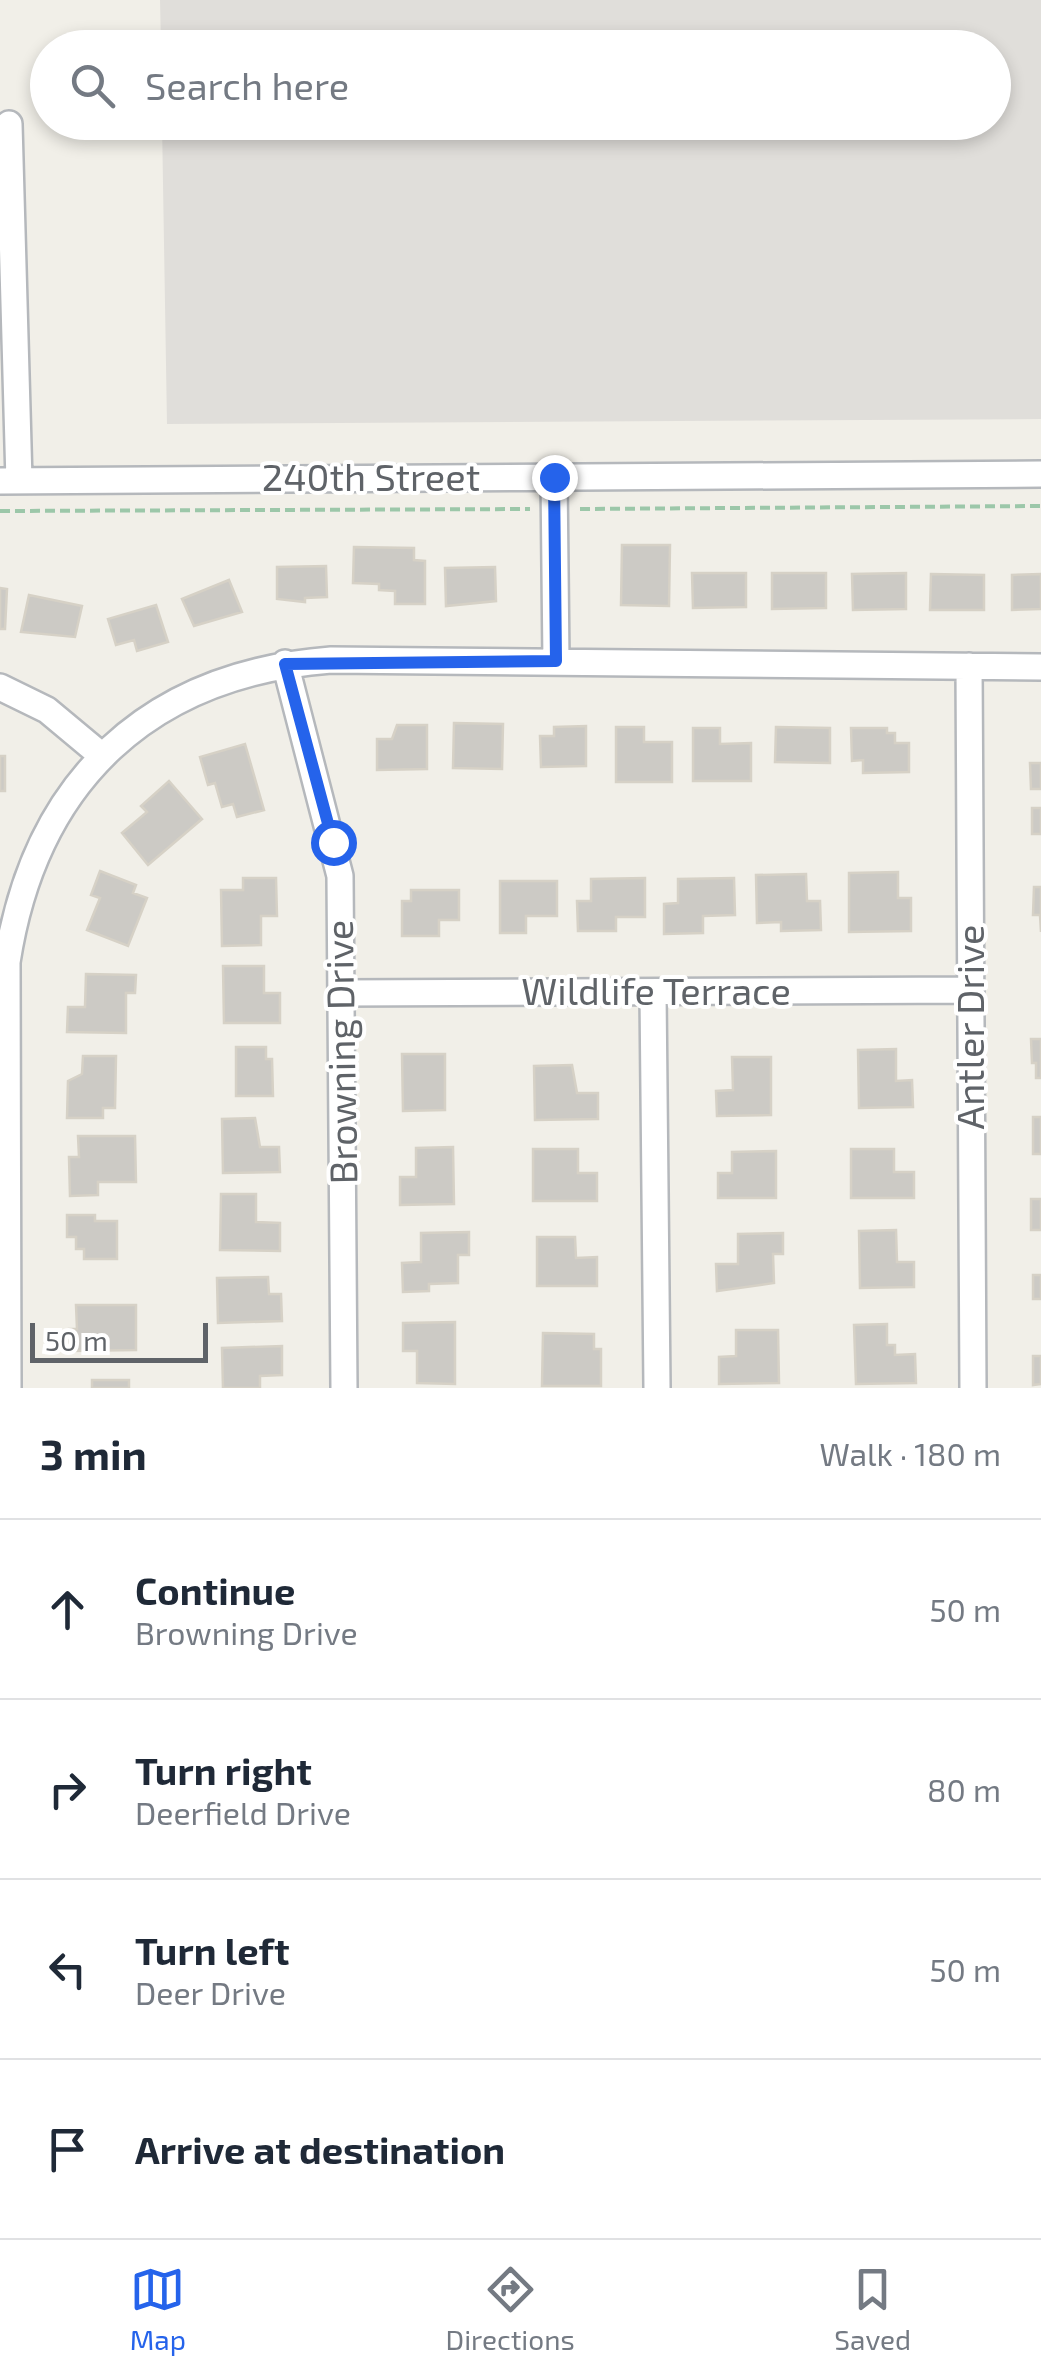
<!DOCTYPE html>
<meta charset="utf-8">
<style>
:root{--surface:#fff;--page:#f2f2f3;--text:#1f2937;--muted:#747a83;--line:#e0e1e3;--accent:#2563eb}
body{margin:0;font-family:"Exo 2",sans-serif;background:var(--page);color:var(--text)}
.scale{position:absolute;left:30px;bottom:25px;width:178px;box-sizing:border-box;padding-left:10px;border:5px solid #5f6368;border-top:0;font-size:28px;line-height:35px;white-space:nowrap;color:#5f6368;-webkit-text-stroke:8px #fff;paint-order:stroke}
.stop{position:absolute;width:30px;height:30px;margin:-22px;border:8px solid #2563eb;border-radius:50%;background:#fff}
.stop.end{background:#2563eb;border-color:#fff;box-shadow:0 2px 10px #0008}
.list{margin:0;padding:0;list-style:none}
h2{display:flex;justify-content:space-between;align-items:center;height:130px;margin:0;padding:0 40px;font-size:42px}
h2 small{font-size:32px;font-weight:400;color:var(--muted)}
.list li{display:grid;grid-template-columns:65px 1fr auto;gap:30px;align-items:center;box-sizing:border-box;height:180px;padding:0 40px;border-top:2px solid var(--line)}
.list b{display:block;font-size:38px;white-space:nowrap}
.list p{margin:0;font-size:32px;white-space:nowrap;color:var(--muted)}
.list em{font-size:32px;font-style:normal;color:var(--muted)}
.icon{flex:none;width:55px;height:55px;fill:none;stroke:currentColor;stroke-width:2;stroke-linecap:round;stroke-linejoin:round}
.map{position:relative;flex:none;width:1041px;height:1388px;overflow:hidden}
.search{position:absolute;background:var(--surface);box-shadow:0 5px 15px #0003;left:30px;right:30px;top:30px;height:110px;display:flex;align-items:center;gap:25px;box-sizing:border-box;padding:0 35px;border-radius:55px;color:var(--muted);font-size:38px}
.sheet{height:850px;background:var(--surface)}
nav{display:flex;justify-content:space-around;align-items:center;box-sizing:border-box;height:140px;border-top:2px solid var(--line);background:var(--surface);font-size:28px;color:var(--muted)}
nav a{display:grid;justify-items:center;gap:5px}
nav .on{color:var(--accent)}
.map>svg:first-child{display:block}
.industrial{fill:#e0deda}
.building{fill:#cccac5;stroke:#d6d1c6;stroke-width:2.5}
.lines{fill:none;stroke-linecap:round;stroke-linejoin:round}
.minor-casing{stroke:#b5b8bc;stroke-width:30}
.path{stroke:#9cc7a9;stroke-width:4;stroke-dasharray:10 5;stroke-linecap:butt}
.minor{stroke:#fff;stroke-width:25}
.route{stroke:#2563eb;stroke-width:12}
.labels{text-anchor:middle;stroke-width:8;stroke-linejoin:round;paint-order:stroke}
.street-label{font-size:38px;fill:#5f6368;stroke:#fff}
</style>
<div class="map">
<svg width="1041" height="1388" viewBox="0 0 1041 1388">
<rect width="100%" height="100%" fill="#f1efe8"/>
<path class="industrial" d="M 160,0 L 1041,0 L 1041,419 L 167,424 L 162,123 L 994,122 L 994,48 L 161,47 Z"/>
<path class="building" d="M 622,545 L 670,545 L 669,606 L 621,605 Z
M 354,547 L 414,548 L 414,560 L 425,561 L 425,604 L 395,604 L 395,591 L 379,590 L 379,584 L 353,583 Z
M 326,566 L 327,597 L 305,598 L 305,602 L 277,599 L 277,567 Z
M 495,567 L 496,601 L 446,606 L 445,568 Z
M 692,573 L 746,573 L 746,607 L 693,608 Z
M 772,573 L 826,573 L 826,608 L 772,609 Z
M 906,573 L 906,609 L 853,610 L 852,574 Z
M 931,574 L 984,575 L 984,610 L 930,610 Z
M 1041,574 L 1041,609 L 1012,610 L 1012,575 Z
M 229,580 L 242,612 L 194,626 L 182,599 Z
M 0,588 L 7,589 L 5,629 L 0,629 Z
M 29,595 L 82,606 L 75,637 L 21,632 Z
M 156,605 L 168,642 L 137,651 L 134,640 L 116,645 L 108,619 Z
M 454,723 L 503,724 L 502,769 L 453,768 Z
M 397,725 L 427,725 L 427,769 L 377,770 L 377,739 L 392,739 Z
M 586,726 L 586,766 L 541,767 L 540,736 L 554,736 L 554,727 Z
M 616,727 L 644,727 L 644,742 L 672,742 L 672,782 L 616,782 Z
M 776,727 L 830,728 L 830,763 L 775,762 Z
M 693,728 L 720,728 L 720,744 L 751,743 L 751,781 L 693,781 Z
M 851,728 L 887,728 L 887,733 L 895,733 L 895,743 L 909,743 L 909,772 L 863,773 L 863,760 L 852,761 Z
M 245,744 L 264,810 L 237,817 L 233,804 L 222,807 L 215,783 L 208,785 L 200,757 Z
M 0,756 L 5,756 L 5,791 L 0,791 Z
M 1030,763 L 1041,763 L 1041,789 L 1031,789 Z
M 169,781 L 202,819 L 148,865 L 122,833 L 147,812 L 141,806 Z
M 1032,808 L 1041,808 L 1041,834 L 1032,834 Z
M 100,871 L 136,885 L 133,893 L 147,898 L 128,946 L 87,930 L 100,898 L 91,895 Z
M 898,872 L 898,898 L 911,898 L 911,931 L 849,932 L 849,873 Z
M 806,874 L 807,901 L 820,901 L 821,930 L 781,931 L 781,922 L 757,923 L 756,875 Z
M 243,878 L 276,878 L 277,916 L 261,916 L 261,945 L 222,946 L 221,890 L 243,890 Z
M 645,878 L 645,917 L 616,917 L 616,931 L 578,931 L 577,901 L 591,901 L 591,879 Z
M 734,878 L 735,915 L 703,916 L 703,933 L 664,934 L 664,904 L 678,903 L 678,879 Z
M 500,881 L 557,881 L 557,916 L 526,916 L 526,933 L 500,933 Z
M 1034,887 L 1041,887 L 1041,932 L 1040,915 L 1033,915 Z
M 411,890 L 459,890 L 459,920 L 439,920 L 439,936 L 402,936 L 402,901 L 411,901 Z
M 223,966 L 264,966 L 264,993 L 280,993 L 280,1023 L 224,1023 Z
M 86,974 L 136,975 L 135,993 L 126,993 L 126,1033 L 67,1032 L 68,1007 L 85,1007 Z
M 1031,1039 L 1041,1039 L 1041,1078 L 1036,1078 L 1036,1063 L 1032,1063 Z
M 236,1047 L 266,1047 L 266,1059 L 272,1059 L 273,1096 L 236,1096 Z
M 896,1049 L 896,1081 L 912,1080 L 913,1107 L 859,1108 L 858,1050 Z
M 402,1054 L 445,1054 L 445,1110 L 403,1111 Z
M 83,1056 L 116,1056 L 115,1108 L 103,1108 L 103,1118 L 67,1118 L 68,1081 L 82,1074 Z
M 732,1057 L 771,1057 L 771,1115 L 717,1116 L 716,1091 L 733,1090 Z
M 572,1065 L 577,1093 L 598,1093 L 598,1119 L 535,1120 L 534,1066 Z
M 1033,1117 L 1041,1117 L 1041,1154 L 1033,1154 Z
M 255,1118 L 260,1147 L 279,1147 L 280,1172 L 223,1173 L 222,1119 Z
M 78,1136 L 135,1136 L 136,1182 L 98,1182 L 98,1195 L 70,1196 L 69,1157 L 79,1157 Z
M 453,1147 L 454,1204 L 400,1205 L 400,1177 L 416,1177 L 416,1148 Z
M 533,1149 L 578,1149 L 578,1173 L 597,1173 L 597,1201 L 533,1201 Z
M 851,1149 L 894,1149 L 894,1172 L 914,1172 L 914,1198 L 851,1198 Z
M 776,1151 L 776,1198 L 718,1198 L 718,1173 L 732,1173 L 732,1152 Z
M 221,1194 L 256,1194 L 256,1222 L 280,1223 L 280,1251 L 220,1250 Z
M 1031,1199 L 1041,1199 L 1041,1230 L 1031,1230 Z
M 67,1215 L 95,1215 L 95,1221 L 117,1221 L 117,1259 L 84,1259 L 84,1249 L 76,1249 L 76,1237 L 67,1237 Z
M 896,1230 L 897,1262 L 914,1262 L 914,1287 L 860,1288 L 859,1231 Z
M 469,1232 L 469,1255 L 458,1255 L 458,1283 L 429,1284 L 429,1291 L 403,1292 L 402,1263 L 421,1262 L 421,1233 Z
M 783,1233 L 783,1254 L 773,1254 L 774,1283 L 717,1291 L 716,1264 L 738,1264 L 738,1234 Z
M 537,1237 L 575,1237 L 576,1258 L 597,1257 L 597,1286 L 537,1286 Z
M 1033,1275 L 1041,1275 L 1041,1299 L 1033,1299 Z
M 268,1277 L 269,1294 L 281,1294 L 282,1321 L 218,1323 L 217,1278 Z
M 76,1305 L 136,1305 L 136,1350 L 69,1351 L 69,1329 L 77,1329 Z
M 455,1322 L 455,1384 L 417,1383 L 417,1351 L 403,1351 L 403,1323 Z
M 887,1324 L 887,1345 L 895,1345 L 895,1355 L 915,1354 L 916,1383 L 856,1384 L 854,1325 Z
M 736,1330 L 778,1330 L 779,1383 L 719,1384 L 719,1357 L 736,1356 Z
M 543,1333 L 594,1334 L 594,1349 L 601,1349 L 601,1386 L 542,1386 Z
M 282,1346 L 282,1375 L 260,1376 L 260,1388 L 223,1388 L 222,1348 Z
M 1033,1356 L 1041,1356 L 1041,1384 L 1033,1385 Z
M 92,1380 L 129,1380 L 129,1388 L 92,1388 Z"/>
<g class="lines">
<defs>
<path id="minor" d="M 9,124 L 19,481
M 554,477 L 556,661
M 0,481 L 1041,474
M 285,663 L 340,876 L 344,1388
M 969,666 L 973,1388
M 0,687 L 47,710 L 101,755
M 653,992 L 657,1388
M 342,993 L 971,990
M 8,1388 L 7,962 C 35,781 148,674 331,660 L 1041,667"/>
</defs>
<use href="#minor" class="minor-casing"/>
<path class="path" d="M 580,509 L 1041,506
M 0,511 L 530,509"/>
<use href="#minor" class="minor"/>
</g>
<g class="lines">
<path class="route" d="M 333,842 L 285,664 L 556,661 L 554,477"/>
</g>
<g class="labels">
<g class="street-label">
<text x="371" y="491">240th Street</text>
<text x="656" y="1005">Wildlife Terrace</text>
<text transform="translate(971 1027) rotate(-90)" y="13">Antler Drive</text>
<text transform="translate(342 1052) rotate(-91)" y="13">Browning Drive</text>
</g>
</g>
</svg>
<div class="scale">50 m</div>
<div class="stop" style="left:333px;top:842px"></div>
<div class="stop end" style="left:554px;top:477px"></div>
<div class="search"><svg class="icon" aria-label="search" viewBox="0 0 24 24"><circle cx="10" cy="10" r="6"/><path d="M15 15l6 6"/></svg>Search here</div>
</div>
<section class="sheet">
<h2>3 min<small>Walk · 180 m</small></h2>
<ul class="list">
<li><svg class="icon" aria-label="ahead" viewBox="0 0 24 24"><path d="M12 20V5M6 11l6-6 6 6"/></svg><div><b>Continue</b><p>Browning Drive</p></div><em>50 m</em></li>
<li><svg class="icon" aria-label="right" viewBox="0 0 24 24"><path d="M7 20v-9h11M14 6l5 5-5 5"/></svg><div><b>Turn right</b><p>Deerfield Drive</p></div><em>80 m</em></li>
<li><svg class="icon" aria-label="left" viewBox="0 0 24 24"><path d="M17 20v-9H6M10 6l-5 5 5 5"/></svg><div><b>Turn left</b><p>Deer Drive</p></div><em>50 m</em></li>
<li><svg class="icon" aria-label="arrive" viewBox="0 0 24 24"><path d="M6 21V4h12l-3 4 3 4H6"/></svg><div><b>Arrive at destination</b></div></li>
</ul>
</section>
<nav>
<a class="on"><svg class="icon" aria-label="map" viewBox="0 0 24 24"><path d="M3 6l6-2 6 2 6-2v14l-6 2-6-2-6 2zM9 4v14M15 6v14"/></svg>Map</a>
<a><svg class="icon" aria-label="directions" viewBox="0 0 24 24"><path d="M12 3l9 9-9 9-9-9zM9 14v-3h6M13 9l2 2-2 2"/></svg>Directions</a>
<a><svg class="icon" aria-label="saved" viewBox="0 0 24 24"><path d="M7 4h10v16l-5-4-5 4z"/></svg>Saved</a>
</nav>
